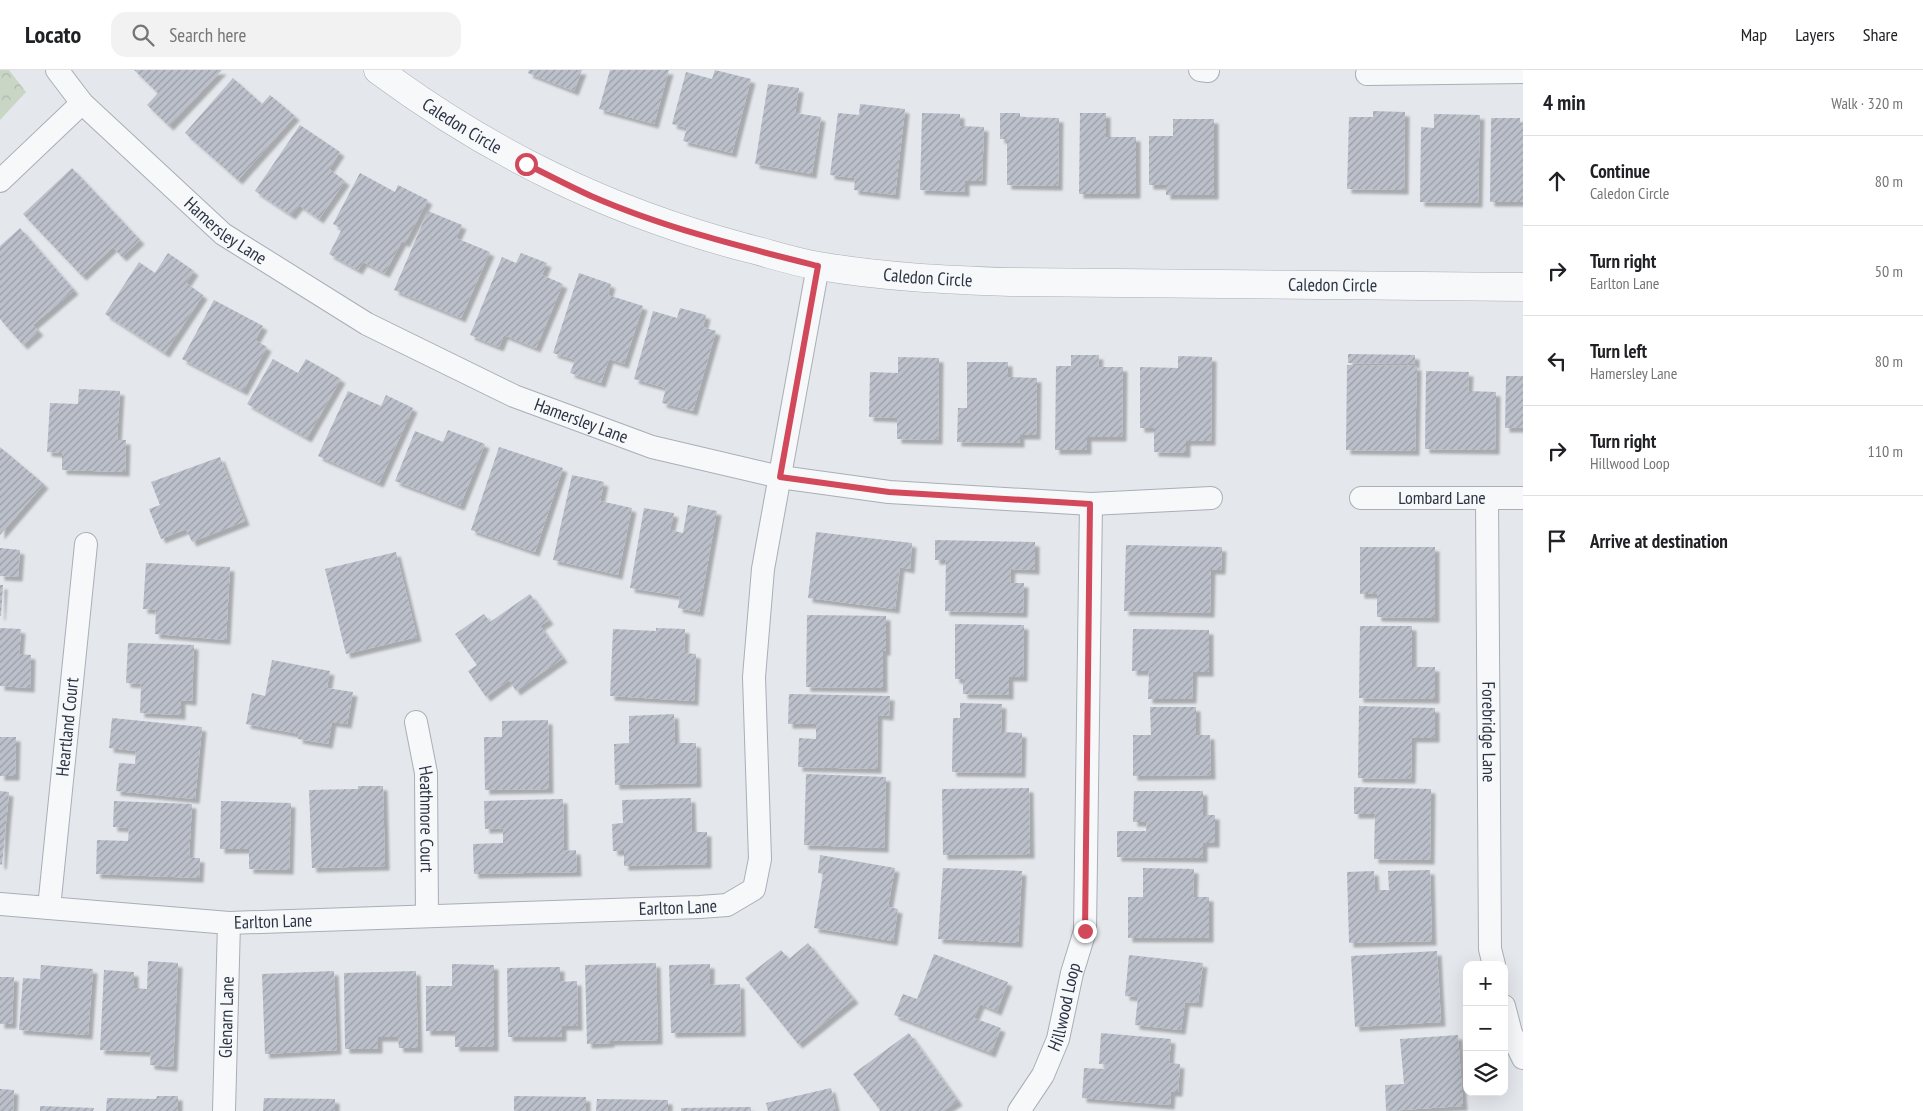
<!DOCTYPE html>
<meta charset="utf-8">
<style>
:root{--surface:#fff;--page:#f2f2f2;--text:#202124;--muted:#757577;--line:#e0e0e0}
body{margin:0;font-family:"PT Sans Narrow",sans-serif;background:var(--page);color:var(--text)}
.controls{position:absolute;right:15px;bottom:15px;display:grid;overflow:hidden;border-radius:10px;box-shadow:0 5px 20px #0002}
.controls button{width:45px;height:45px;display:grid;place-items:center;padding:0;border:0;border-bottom:1px solid var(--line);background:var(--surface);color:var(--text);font:25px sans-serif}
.stop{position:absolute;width:15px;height:15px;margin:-11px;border:4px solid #d1495b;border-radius:50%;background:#fff}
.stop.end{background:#d1495b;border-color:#fff;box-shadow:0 1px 5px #0008}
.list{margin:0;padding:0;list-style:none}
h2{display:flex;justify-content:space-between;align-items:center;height:65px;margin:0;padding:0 20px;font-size:21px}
h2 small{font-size:16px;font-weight:400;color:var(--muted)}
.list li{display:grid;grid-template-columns:32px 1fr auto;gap:15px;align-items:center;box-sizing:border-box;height:90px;padding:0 20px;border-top:1px solid var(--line)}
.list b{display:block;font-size:19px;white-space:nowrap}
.list p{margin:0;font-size:16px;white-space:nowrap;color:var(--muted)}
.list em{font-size:16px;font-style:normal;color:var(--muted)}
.icon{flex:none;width:28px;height:28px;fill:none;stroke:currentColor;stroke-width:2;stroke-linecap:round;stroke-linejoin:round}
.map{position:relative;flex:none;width:1523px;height:1041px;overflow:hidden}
header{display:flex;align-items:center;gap:30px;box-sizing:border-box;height:70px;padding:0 25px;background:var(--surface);border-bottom:1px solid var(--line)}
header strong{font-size:24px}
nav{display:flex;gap:28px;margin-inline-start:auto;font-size:18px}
.search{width:350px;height:45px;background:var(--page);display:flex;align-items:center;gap:12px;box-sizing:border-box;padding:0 18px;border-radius:15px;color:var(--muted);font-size:19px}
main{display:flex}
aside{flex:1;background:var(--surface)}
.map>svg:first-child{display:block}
.park{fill:url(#park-crowns)}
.building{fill:url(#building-hatch);filter:url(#shadow)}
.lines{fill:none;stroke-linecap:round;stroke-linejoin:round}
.minor-casing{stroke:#a9aeb7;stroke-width:24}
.tertiary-casing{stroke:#a9aeb7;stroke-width:29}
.minor{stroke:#f7f8fa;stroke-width:22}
.tertiary{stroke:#f7f8fa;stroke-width:28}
.route{stroke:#d1495b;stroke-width:6}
.labels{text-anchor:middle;stroke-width:4;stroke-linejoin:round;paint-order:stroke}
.street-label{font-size:18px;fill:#2b3445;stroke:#f4f6f9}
</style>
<header>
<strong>Locato</strong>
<div class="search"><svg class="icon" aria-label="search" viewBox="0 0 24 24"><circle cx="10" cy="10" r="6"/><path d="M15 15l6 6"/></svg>Search here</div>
<nav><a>Map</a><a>Layers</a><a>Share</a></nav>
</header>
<main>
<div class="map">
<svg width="1523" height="1041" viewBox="0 0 1523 1041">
<defs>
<pattern id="park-crowns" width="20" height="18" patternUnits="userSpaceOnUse" patternTransform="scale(1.25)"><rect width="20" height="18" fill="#c9d6c5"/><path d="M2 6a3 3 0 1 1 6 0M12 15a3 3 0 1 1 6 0" fill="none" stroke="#adb8ab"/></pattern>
<pattern id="building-hatch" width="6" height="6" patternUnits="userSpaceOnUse" patternTransform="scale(1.25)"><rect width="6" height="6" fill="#bbc0ca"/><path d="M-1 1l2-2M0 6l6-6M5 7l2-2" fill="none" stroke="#989da6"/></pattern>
<filter id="shadow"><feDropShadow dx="4.5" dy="4.5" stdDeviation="1" flood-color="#0004"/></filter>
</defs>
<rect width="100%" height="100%" fill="#e4e7ec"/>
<path class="park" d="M 0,0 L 9,0 L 26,22 L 0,50 Z"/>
<path class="building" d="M 134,0 L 222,0 L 169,56 L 147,35 L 158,23 Z
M 529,0 L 582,0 L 574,21 L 528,3 Z
M 610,0 L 669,0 L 654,54 L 599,39 Z
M 715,0 L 751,9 L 732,83 L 683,71 L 687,58 L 672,54 L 686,2 L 712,9 Z
M 233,8 L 262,34 L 270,25 L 295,46 L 238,110 L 185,63 Z
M 768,14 L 799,18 L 795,43 L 821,47 L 812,104 L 755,94 Z
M 860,34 L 905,39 L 895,125 L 854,120 L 855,108 L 830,105 L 838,43 L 859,45 Z
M 1373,41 L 1405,42 L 1404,120 L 1347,119 L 1349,47 L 1373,47 Z
M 922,43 L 960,44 L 960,56 L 984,57 L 982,111 L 965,111 L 965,122 L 920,120 Z
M 1000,43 L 1020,43 L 1020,47 L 1059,48 L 1058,116 L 1007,115 L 1007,69 L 1000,69 Z
M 1080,43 L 1106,43 L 1106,67 L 1136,67 L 1136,124 L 1079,124 Z
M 1434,44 L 1480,45 L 1478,133 L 1420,132 L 1421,57 L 1434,58 Z
M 1491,48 L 1520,48 L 1520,53 L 1523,53 L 1523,132 L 1490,132 Z
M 1173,49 L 1214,49 L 1214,125 L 1166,125 L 1166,115 L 1149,115 L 1149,66 L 1173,66 Z
M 300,55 L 340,82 L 329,99 L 345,111 L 319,149 L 299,135 L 291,145 L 255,121 Z
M 72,98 L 140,170 L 122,187 L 113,177 L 82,206 L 23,144 Z
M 360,103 L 395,122 L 398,115 L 428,130 L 405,173 L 402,171 L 385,203 L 363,192 L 358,200 L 329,184 L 342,159 L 333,154 Z
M 428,141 L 462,155 L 456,168 L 490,182 L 461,248 L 394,220 Z
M 20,158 L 74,220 L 33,255 L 39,261 L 23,275 L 0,249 L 0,176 Z
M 168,183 L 194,201 L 186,213 L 203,225 L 165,283 L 105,244 L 139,192 L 155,203 Z
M 521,183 L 547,193 L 542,205 L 563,214 L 536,278 L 504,265 L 499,277 L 470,265 L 502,187 L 516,193 Z
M 579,203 L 611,214 L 608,225 L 643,236 L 624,294 L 609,289 L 601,313 L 570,303 L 575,290 L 553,283 Z
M 214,230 L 263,256 L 255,270 L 267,277 L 243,321 L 182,289 Z
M 680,238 L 706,245 L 703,257 L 716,261 L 693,341 L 662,333 L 666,318 L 634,309 L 653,241 L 677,248 Z
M 1348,284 L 1415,285 L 1415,294 L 1348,293 Z
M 1071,285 L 1099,285 L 1098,297 L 1123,297 L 1122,367 L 1087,367 L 1087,380 L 1055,380 L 1056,296 L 1071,296 Z
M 1178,286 L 1212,287 L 1211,371 L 1186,371 L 1186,383 L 1154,382 L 1154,358 L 1140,358 L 1140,297 L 1178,298 Z
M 898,287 L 939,288 L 938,370 L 897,369 L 897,348 L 869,347 L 870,302 L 898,303 Z
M 273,289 L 298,303 L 306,289 L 341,309 L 307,368 L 247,334 Z
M 967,292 L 1008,292 L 1008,307 L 1037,308 L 1036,365 L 1020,365 L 1020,373 L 957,372 L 958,338 L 967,338 Z
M 1347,295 L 1417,296 L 1415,381 L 1346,380 Z
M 1426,301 L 1469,302 L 1468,321 L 1496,322 L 1495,380 L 1425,379 Z
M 1506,306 L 1523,306 L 1523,358 L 1505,358 Z
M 79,319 L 120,321 L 117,370 L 126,370 L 125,402 L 62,400 L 62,383 L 47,382 L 50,333 L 78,334 Z
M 348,321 L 381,336 L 386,325 L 413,338 L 379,413 L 318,386 Z
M 448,360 L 485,374 L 460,436 L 395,411 L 415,361 L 443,372 Z
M 0,377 L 44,414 L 0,465 Z
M 499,377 L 563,398 L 535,482 L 471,460 Z
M 220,387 L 245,451 L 192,472 L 186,459 L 161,469 L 149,439 L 160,435 L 151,412 Z
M 572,405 L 604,412 L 600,431 L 632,438 L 618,505 L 553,490 Z
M 688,435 L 717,441 L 699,542 L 678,538 L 680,526 L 630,518 L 644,438 L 674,443 L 670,460 L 683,463 Z
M 816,462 L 912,473 L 910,499 L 900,497 L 895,539 L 808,528 Z
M 935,470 L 1035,472 L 1035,500 L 1011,499 L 1010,513 L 1024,513 L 1023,543 L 945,541 L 946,490 L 935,490 Z
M 1126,475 L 1222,477 L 1221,500 L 1211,500 L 1210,543 L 1124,541 Z
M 1360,477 L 1435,477 L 1435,548 L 1377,547 L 1377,524 L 1360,524 Z
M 0,478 L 20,480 L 18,507 L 0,506 Z
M 396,482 L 417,567 L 346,584 L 325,499 Z
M 146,493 L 230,497 L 226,570 L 155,564 L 156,540 L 143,539 Z
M 0,515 L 3,515 L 1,546 L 0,546 Z
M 530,524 L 549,550 L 540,556 L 563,588 L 516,621 L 509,610 L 486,627 L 468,601 L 477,595 L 455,564 L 484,544 L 490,552 Z
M 807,545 L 886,546 L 886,581 L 883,581 L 883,618 L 806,617 Z
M 955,554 L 1024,555 L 1023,607 L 1009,607 L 1009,625 L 963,624 L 963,609 L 955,609 Z
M 1360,556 L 1412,556 L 1412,597 L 1435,597 L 1435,629 L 1359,628 Z
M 0,558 L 21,559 L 19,584 L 31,585 L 30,618 L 0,616 Z
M 656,558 L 685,559 L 684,583 L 696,584 L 694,631 L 610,626 L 613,559 L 656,561 Z
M 1133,559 L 1209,560 L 1209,602 L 1193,602 L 1192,629 L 1148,629 L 1149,601 L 1132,601 Z
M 128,573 L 194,575 L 192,631 L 181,630 L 181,645 L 140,643 L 141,614 L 126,613 Z
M 272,590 L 330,601 L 327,618 L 353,622 L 347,654 L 332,652 L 328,674 L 298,669 L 299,664 L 246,654 L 252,623 L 265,626 Z
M 789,624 L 890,626 L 889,646 L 878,645 L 877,699 L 798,697 L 799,668 L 816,669 L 816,654 L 788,654 Z
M 960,633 L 1002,634 L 1001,662 L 1022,663 L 1021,703 L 952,702 L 953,648 L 960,648 Z
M 1359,636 L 1435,638 L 1435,668 L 1412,668 L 1411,709 L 1358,708 Z
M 1150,637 L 1196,637 L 1196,665 L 1210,665 L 1211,705 L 1133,706 L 1133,665 L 1151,665 Z
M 674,644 L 675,673 L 696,673 L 697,713 L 615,715 L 614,674 L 629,673 L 629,646 Z
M 112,648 L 202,657 L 195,729 L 116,721 L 119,693 L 135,694 L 136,681 L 109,678 Z
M 548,650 L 549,719 L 485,720 L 484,667 L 502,667 L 502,651 Z
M 0,667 L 16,667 L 15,706 L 0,706 Z
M 806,704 L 886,707 L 884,778 L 804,775 Z
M 358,716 L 383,716 L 385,796 L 312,798 L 309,720 L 358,719 Z
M 1354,717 L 1431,719 L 1430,790 L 1374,789 L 1375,744 L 1354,744 Z
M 1029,718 L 1030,784 L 943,785 L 942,719 Z
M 0,721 L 9,722 L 2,795 L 0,794 Z
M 1134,721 L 1203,721 L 1203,745 L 1215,745 L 1215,773 L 1203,773 L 1203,788 L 1117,787 L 1117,761 L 1146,761 L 1147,752 L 1133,752 Z
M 691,728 L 692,762 L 707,762 L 707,794 L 624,796 L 624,781 L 613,781 L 612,754 L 623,753 L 622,730 Z
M 563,729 L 564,781 L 576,780 L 577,802 L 474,804 L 473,774 L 503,773 L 503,758 L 485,759 L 484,731 Z
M 114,731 L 192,734 L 189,788 L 200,788 L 199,808 L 96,804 L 97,770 L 128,771 L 129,758 L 113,757 Z
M 221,731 L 291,733 L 289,800 L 249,799 L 249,779 L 220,779 Z
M 820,785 L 895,798 L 888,837 L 898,839 L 893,871 L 814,858 L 823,804 L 818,803 Z
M 943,798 L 1022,801 L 1018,873 L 938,869 Z
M 1143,798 L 1194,799 L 1193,827 L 1209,827 L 1209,868 L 1128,868 L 1128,827 L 1143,827 Z
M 1430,800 L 1432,871 L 1349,873 L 1347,802 L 1374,801 L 1375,820 L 1389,820 L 1388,801 Z
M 808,873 L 854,929 L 798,974 L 745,908 L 781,880 L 789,889 Z
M 1437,881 L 1441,952 L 1355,957 L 1351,886 Z
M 934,884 L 1008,912 L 997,941 L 980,934 L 974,948 L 1001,958 L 991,983 L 894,945 L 903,924 L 917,929 Z
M 1129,885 L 1203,893 L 1198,933 L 1185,932 L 1181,960 L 1135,955 L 1138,927 L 1125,926 Z
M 148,891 L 178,893 L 173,997 L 150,995 L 151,982 L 100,980 L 104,900 L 134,902 L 134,918 L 147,919 Z
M 656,893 L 658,970 L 610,971 L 610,973 L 587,974 L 585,895 Z
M 452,894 L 494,895 L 494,977 L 455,977 L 455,961 L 426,961 L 426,916 L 452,916 Z
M 710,894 L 710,915 L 740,914 L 741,962 L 671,963 L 669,895 Z
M 41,895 L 93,899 L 88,965 L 19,960 L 23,908 L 40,909 Z
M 560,897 L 560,912 L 577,911 L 578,956 L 562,956 L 562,967 L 508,967 L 507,898 Z
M 334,901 L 337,980 L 265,984 L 262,904 Z
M 416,901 L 418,978 L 399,978 L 398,967 L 378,967 L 378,979 L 345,979 L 344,903 Z
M 0,907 L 14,907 L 12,954 L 0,954 Z
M 909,963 L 958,1031 L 943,1041 L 879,1041 L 880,1040 L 853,1004 Z
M 1101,963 L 1171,969 L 1169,993 L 1180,994 L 1178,1022 L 1171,1022 L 1170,1035 L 1082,1028 L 1084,998 L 1105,999 L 1106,994 L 1099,994 Z
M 1458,965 L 1463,1036 L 1386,1041 L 1385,1015 L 1404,1014 L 1400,969 Z
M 831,1018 L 836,1041 L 768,1041 L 766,1033 Z
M 0,1019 L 14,1020 L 13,1041 L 0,1041 Z
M 157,1026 L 178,1026 L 178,1041 L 106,1041 L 107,1028 L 156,1029 Z
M 514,1026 L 586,1027 L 586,1041 L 514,1041 Z
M 264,1028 L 335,1029 L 335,1041 L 263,1041 Z
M 597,1029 L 668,1030 L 668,1041 L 596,1041 Z
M 40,1036 L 94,1038 L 93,1041 L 40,1041 Z
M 751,1037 L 751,1041 L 681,1041 L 681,1038 Z"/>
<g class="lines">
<defs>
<g id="minor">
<path id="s1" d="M 57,0 L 82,33 L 223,164 L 367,254 L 514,326 L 652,377 L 780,407 L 889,422 L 1091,434 L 1211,428"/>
<path d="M 1200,0 L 1208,1"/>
<path d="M 1367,4 L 1523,2"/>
<path d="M 0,111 L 82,33"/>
<path id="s2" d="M 1361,428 L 1523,428"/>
<path id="s3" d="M 1487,428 L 1490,879 L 1494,895"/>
<path id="s4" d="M 416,652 L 426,703 L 427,846"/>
<path id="s5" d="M 0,834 L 229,853 L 700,837 L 727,835 L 754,819 L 760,789 L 754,607 L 763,499 L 818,196"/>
<path id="s6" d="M 49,838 L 86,474"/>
<path d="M 1504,936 L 1511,963 L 1523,988"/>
<path id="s7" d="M 224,1041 L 229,853"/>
<path id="s8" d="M 1019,1041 L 1043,1005 L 1058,969 L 1072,903 L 1085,861 L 1091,434"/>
</g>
<g id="tertiary">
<path id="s9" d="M 378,0 C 490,83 608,141 743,177 C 768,183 794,192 819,196 C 883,207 947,210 1011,212 L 1523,217"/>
</g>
</defs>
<use href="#minor" class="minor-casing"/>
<use href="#tertiary" class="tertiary-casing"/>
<use href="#minor" class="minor"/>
<use href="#tertiary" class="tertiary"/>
</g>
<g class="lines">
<path class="route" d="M 526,94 C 548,105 569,116 591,126 C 664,158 742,177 818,196 L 780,407 L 889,422 L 1090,434 L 1085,861"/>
</g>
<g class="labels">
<g class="street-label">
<text dy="6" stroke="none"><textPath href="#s9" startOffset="101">Caledon Circle</textPath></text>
<text dy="6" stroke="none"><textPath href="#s1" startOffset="234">Hamersley Lane</textPath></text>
<text dy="6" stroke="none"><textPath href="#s9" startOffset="596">Caledon Circle</textPath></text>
<text dy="6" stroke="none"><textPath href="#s9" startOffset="1001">Caledon Circle</textPath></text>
<text dy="6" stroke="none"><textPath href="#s1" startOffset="639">Hamersley Lane</textPath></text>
<text dy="6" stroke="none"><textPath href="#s2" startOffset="81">Lombard Lane</textPath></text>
<text dy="6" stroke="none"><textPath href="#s6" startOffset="182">Heartland Court</textPath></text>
<text dy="6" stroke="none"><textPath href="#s3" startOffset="234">Forebridge Lane</textPath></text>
<text dy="6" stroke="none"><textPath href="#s4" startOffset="98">Heathmore Court</textPath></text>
<text dy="6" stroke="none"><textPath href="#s5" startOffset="679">Earlton Lane</textPath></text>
<text dy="6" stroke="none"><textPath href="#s5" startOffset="274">Earlton Lane</textPath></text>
<text dy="6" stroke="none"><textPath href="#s8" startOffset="115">Hillwood Loop</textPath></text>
<text dy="6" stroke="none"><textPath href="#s7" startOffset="94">Glenarn Lane</textPath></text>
</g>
</g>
</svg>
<div class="controls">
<button>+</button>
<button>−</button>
<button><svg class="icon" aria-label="layers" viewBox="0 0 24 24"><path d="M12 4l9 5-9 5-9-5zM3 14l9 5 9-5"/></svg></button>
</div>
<div class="stop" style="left:526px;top:94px"></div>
<div class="stop end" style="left:1085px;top:861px"></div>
</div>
<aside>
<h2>4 min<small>Walk · 320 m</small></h2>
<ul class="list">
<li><svg class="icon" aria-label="ahead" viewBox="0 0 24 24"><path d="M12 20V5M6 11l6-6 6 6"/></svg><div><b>Continue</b><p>Caledon Circle</p></div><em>80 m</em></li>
<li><svg class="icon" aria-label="right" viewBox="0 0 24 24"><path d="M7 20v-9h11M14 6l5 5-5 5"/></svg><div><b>Turn right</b><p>Earlton Lane</p></div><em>50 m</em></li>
<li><svg class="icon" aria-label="left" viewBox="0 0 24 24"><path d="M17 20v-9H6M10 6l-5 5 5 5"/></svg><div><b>Turn left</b><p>Hamersley Lane</p></div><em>80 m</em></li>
<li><svg class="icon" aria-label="right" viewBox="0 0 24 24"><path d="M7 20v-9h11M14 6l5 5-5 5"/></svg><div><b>Turn right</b><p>Hillwood Loop</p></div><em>110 m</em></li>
<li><svg class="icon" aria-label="arrive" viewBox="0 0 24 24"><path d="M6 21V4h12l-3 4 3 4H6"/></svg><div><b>Arrive at destination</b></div></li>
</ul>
</aside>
</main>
